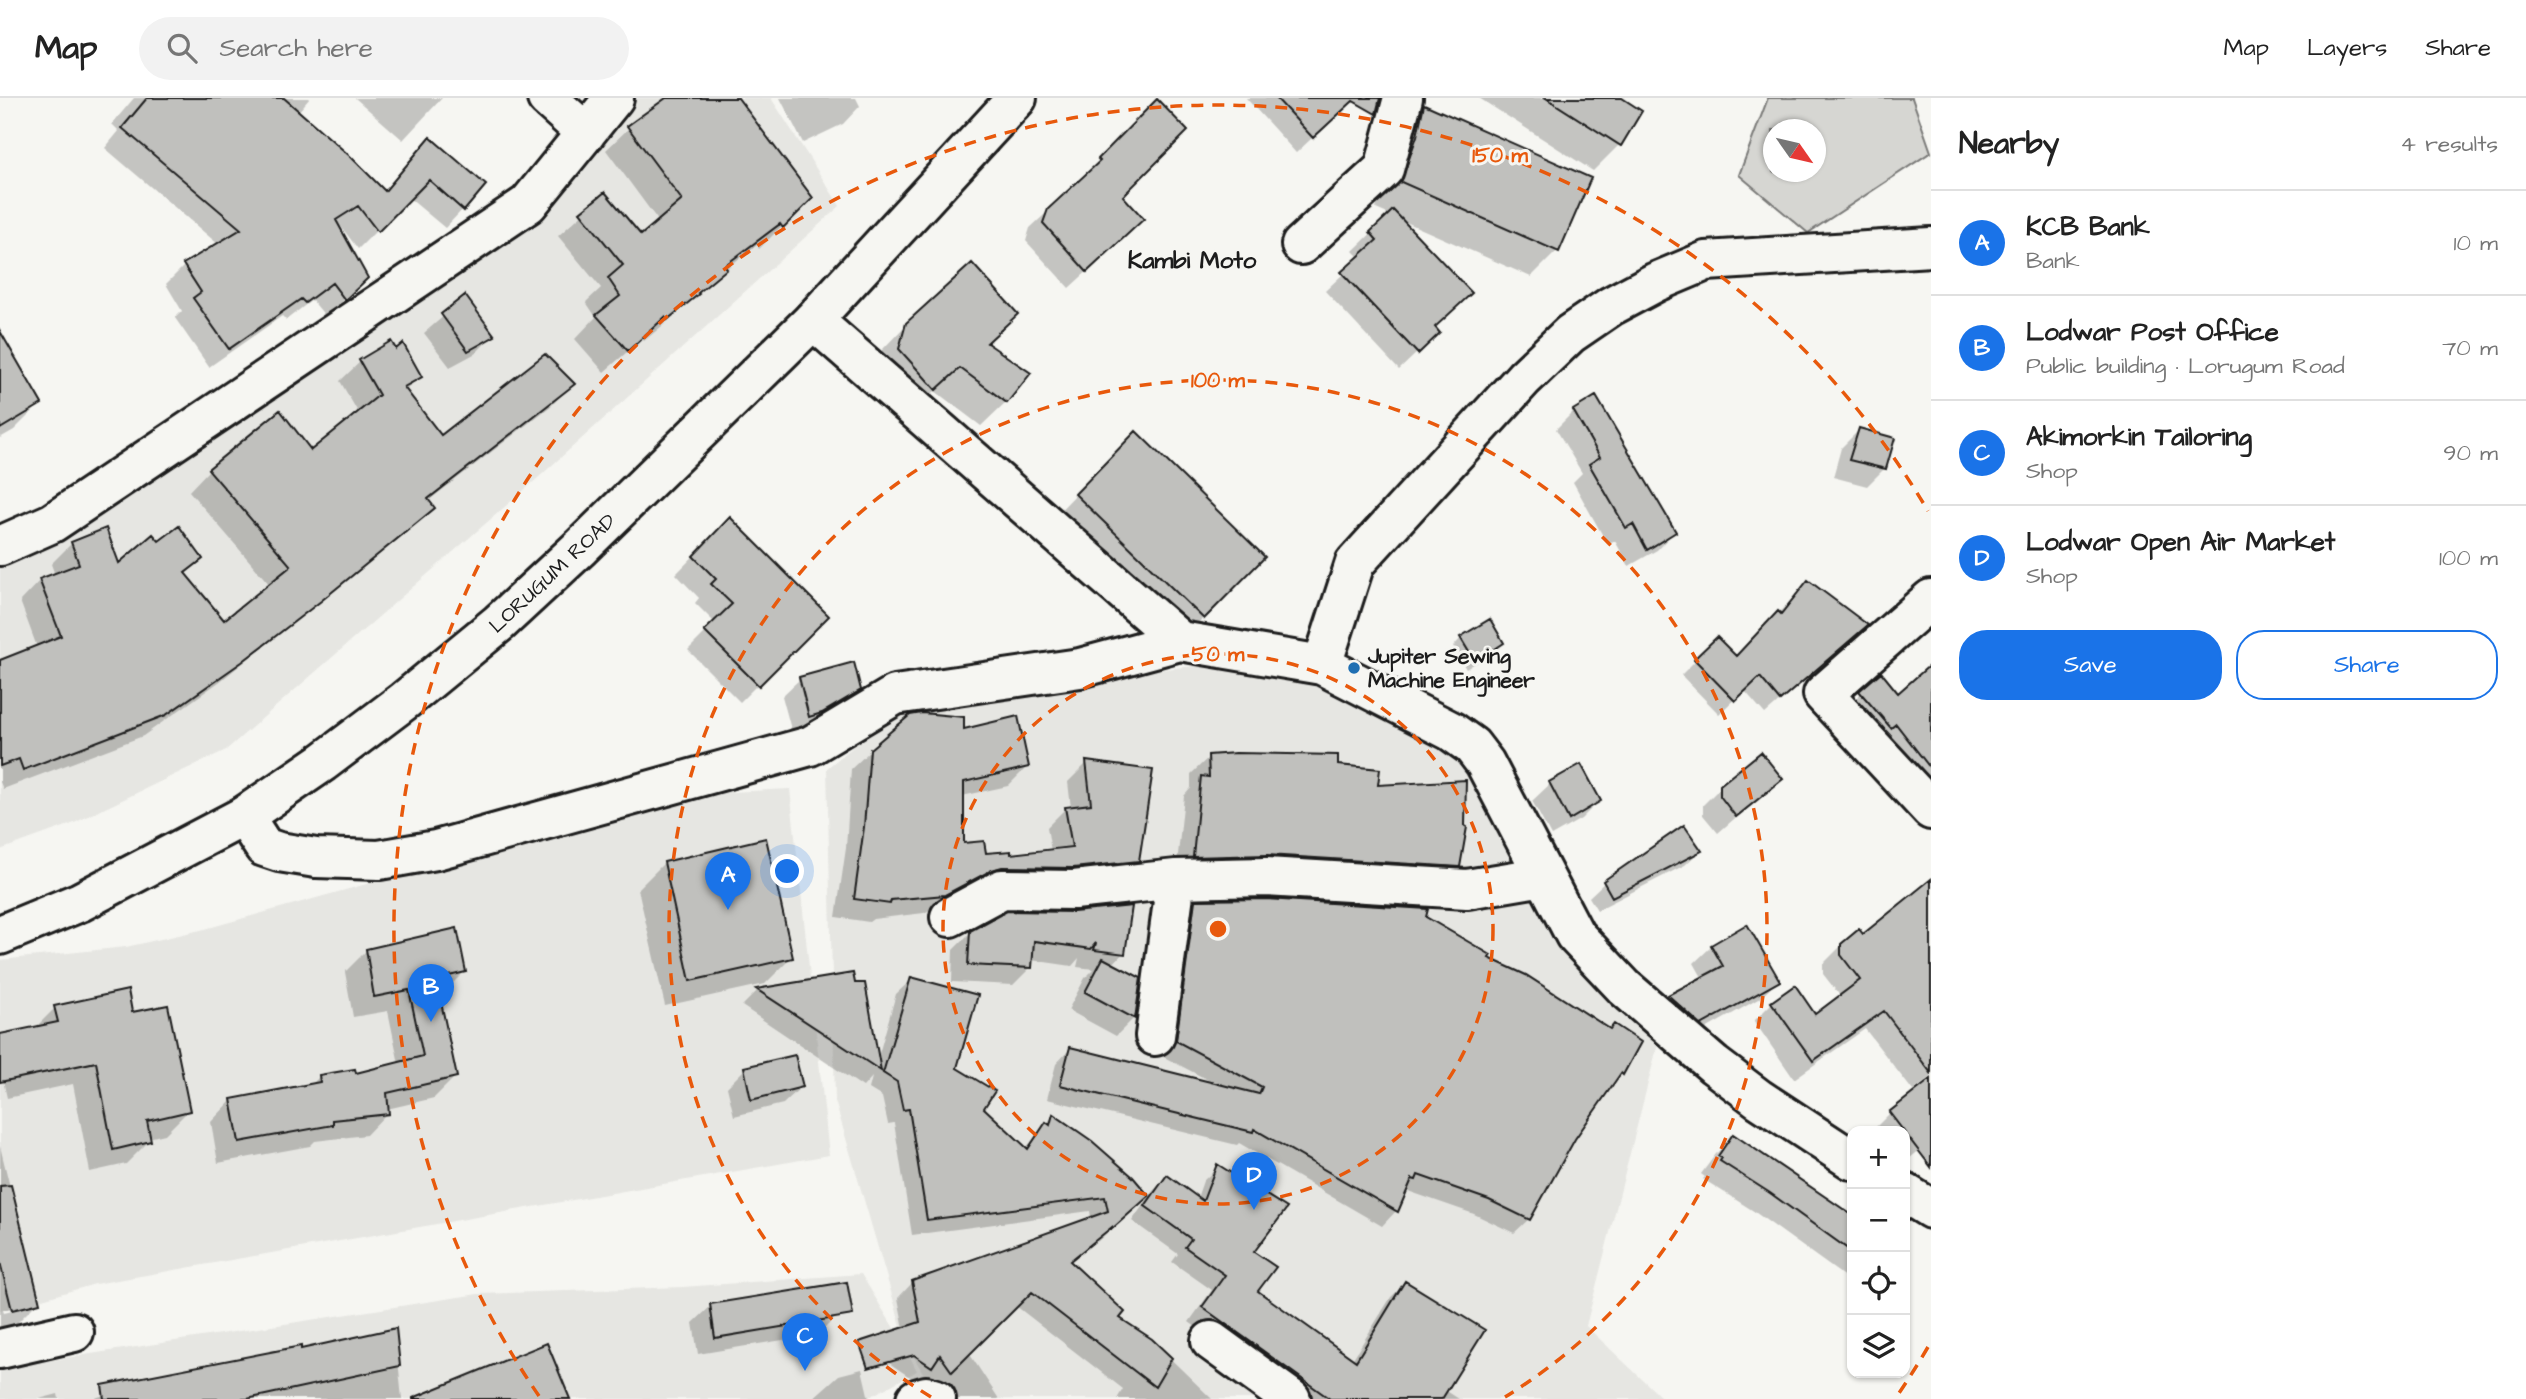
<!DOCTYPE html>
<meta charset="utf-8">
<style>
:root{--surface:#fff;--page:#f2f2f2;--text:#222;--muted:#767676;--line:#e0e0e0;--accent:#1a73e8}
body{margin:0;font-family:"Architects Daughter",sans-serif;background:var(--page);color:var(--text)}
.controls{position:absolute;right:21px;bottom:21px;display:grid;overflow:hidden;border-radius:14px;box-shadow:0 2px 5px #0004}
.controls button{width:63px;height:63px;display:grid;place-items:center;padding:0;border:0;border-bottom:2px solid var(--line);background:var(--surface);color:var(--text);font:35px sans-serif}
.compass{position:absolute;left:1763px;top:21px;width:63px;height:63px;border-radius:50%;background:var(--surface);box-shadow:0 2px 5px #0004;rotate:124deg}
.you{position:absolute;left:788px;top:774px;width:24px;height:24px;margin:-18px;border:5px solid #fff;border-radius:50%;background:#1a73e8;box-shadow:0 0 0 10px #1a73e833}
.badge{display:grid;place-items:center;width:46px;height:46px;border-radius:50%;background:var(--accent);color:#fff;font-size:23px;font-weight:700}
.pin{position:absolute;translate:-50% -58px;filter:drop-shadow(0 2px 4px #0008)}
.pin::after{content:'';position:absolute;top:37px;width:24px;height:21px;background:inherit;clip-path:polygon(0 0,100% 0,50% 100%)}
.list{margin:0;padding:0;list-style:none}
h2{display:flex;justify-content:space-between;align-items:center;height:91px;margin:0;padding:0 28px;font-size:30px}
h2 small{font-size:23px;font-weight:400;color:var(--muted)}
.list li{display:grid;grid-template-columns:46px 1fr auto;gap:21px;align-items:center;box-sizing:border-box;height:105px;padding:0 28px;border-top:2px solid var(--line)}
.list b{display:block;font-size:26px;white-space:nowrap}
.list p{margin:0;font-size:23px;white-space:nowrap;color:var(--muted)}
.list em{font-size:23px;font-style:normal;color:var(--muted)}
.actions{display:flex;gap:14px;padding:21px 28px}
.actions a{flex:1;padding:16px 0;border:2px solid var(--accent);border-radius:28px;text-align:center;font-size:24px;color:var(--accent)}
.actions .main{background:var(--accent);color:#fff}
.icon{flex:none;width:38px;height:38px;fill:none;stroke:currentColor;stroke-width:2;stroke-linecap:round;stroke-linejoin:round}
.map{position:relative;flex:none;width:1931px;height:1301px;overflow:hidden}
header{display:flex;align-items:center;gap:42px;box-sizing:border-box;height:98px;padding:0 35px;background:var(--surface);border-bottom:2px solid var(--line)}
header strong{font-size:33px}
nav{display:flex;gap:38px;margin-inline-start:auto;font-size:24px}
.search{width:490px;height:63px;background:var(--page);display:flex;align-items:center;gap:18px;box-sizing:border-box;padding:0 24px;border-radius:38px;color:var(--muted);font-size:26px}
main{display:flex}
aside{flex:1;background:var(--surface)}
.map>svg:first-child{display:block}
.built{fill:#e6e6e2}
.green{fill:#d6d6d2;stroke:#797977;stroke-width:2;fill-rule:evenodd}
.shadow{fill:#0003;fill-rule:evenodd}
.building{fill:#c0c0bd;stroke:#1c1c1c;stroke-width:2}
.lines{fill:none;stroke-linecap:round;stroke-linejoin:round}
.street-casing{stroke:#1c1c1c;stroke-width:44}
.secondary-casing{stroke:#1c1c1c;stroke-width:44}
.street{stroke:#f6f6f2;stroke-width:38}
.secondary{stroke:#f6f6f2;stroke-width:38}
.ring{fill:none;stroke:#e8590c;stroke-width:3.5;stroke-dasharray:12 9}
.poi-dot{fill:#1f6fb2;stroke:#f6f6f2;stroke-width:2.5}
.labels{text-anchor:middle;stroke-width:6;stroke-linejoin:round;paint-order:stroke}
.street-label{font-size:21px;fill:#1c1c1c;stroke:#f6f6f2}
.poi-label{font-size:21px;font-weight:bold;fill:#1c1c1c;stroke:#f6f6f2;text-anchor:start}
.quarter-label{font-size:24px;font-weight:bold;fill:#1c1c1c;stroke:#f6f6f2}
.centre{fill:#e8590c;stroke:#f6f6f2;stroke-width:3.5}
.ring-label{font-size:21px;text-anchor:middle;font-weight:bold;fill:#e8590c;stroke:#f6f6f2;stroke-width:6;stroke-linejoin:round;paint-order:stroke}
</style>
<header>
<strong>Map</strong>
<div class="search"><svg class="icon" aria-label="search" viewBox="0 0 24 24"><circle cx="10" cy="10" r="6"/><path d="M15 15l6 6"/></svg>Search here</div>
<nav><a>Map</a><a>Layers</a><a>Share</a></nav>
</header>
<main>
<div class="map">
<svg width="1931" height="1301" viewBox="0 0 1931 1301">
<rect width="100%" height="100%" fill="#f6f6f2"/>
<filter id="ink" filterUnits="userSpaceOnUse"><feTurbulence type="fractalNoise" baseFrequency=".0143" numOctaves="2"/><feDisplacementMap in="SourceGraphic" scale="14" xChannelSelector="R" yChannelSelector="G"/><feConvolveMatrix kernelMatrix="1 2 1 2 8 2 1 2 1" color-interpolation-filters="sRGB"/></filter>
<g filter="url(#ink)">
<path class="built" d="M 636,0 L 771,0 L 840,108 L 539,379 L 226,652 L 72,726 L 0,752 L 0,464 L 533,122 Z
M 1213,566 L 1342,593 L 1448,644 L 1661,934 L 1586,1228 L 1663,1301 L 956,1301 L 945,1285 L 933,1283 L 923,1275 L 906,1245 L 835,1003 L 827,670 L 907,605 L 1068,581 Z
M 790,691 L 829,1057 L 95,1186 L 0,1213 L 0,862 L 126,849 L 205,831 L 690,696 Z
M 861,1176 L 903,1245 L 917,1273 L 866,1301 L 0,1301 L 0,1270 L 478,1196 L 683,1189 Z"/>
<path class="green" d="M 1768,0 L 1912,0 L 1931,54 L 1808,135 L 1739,77 ZM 1773,32 L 1815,32 L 1815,74 L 1773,74 Z"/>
<path class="shadow" d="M 134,0 L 310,0 L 298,14 L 383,94 L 430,41 L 463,111 L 445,130 L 409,100 L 358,151 L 336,122 L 334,123 L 366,180 L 326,219 L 312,202 L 286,222 L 282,218 L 209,269 L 175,220 L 182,213 L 166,186 L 184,168 L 219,147 L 105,50 L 119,33 L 112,26 Z
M 355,0 L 442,0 L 403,42 Z
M 669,0 L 736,0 L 810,100 L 759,151 L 757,147 L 723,173 L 674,218 L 644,243 L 642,241 L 604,274 L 575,241 L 596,219 L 586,204 L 601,190 L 558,138 L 605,96 L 640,139 L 659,124 L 606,52 L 629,30 Z
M 780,0 L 856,0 L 860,8 L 843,26 L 803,45 Z
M 1246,0 L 1355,0 L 1296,55 Z
M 1479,0 L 1619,0 L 1619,47 L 1593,73 Z
M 1157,4 L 1121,98 L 1125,139 L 1069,190 L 1026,143 L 1030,130 L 1083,81 L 1082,79 Z
M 1431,10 L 1557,153 L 1531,179 L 1399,121 L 1433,230 L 1420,252 L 1399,272 L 1325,193 L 1360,160 L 1353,153 L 1390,117 L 1376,111 L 1387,76 L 1404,37 Z
M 465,200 L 493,237 L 476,255 L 450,269 L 424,235 Z
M 907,226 L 985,246 L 1006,304 L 981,328 L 935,293 L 911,315 L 875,276 L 882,252 Z
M 0,237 L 40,306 L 14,332 L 0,340 Z
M 361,263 L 420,278 L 405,293 L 441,339 L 572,286 L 552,307 L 428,403 L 432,409 L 412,430 L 219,584 L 143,638 L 3,691 L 0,684 L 0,564 L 37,549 L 20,503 L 40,482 L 55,477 L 51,466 L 72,445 L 119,468 L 159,445 L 201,461 L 185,477 L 223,525 L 270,487 L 189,393 L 209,372 L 311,355 L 359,316 L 340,283 Z
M 1574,313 L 1674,434 L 1657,452 L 1629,468 L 1615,443 L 1608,447 L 1573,384 L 1582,375 L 1556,331 Z
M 1859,332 L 1885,370 L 1867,388 L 1833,379 L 1841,350 Z
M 1110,361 L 1203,520 L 1177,546 L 1050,423 Z
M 730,421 L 826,518 L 740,604 L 688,552 L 715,525 L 695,505 L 699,500 L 676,476 Z
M 1808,484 L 1865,528 L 1765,616 L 1744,592 L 1719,616 L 1681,577 L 1717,541 L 1736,560 Z
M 1461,540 L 1502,544 L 1494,553 L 1466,571 L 1453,549 Z
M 1931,569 L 1931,715 L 1842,613 L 1881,577 L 1898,597 Z
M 800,581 L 859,591 L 842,609 L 803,632 L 792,635 L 782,598 Z
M 962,633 L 1027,669 L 1008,688 L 962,698 L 962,747 L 984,757 L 1010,758 L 1051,753 L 1047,729 L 1066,710 L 1071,710 L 1068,684 L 1087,665 L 1138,762 L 1118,781 L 971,790 L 924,815 L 873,821 L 869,824 L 836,819 L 846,750 L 851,671 L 871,652 Z
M 1209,659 L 1336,669 L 1376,689 L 1459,768 L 1441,786 L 1176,776 L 1184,698 L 1191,690 L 1191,676 Z
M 1580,669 L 1599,703 L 1581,721 L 1551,738 L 1532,703 L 1550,686 Z
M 1780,681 L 1718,735 L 1703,717 L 1703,707 L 1721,689 Z
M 1683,729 L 1700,753 L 1685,767 L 1597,812 L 1589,799 L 1604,785 Z
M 664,765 L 791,860 L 765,886 L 665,908 L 638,791 Z
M 1931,784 L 1931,979 L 1913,993 L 1865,931 L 1794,981 L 1754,923 L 1772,905 L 1814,918 L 1841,899 L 1823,876 L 1823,866 L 1842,847 L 1863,838 Z
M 1196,804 L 1424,820 L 1487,861 L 1609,933 L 1639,944 L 1621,976 L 1612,985 L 1574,1040 L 1529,1121 L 1514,1135 L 1474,1116 L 1405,1092 L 1396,1113 L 1382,1128 L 1239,1045 L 1237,1047 L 1047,1001 L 1056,966 L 1070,951 L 1212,984 L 1162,958 L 1181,819 Z
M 1074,816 L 1123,855 L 1112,867 L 1139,881 L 1133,921 L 1116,938 L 1068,912 L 1085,880 L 1094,871 L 1077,869 L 1079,860 L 1072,868 L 1031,862 L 1031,869 L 1013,887 L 952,884 L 953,852 L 971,834 Z
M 1712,848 L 1778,883 L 1760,900 L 1683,944 L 1652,916 L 1669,899 L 1703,881 L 1694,865 Z
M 367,852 L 464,874 L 443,895 L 438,896 L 456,978 L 434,1000 L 387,1011 L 387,1015 L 366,1037 L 315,1043 L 310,1048 L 218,1065 L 211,1024 L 232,1002 L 310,988 L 319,979 L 354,977 L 399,966 L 388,913 L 353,919 L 345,874 Z
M 852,877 L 877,963 L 896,896 L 912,881 L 955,970 L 982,1010 L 1025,1051 L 1053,1018 L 1131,1113 L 1097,1144 L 1096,1142 L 1069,1164 L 1118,1221 L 1151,1242 L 1212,1301 L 1117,1301 L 1123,1291 L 1016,1208 L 969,1255 L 999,1301 L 942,1301 L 870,1252 L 904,1231 L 898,1200 L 913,1184 L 1091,1121 L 1090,1113 L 912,1137 L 894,1025 L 888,1026 L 882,999 L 869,991 L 872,979 L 863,989 L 742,908 L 757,893 Z
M 55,910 L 131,916 L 188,1013 L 165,1036 L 148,1040 L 149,1043 L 126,1066 L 90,1074 L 73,986 L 7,1000 L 0,969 L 0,955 L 34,931 Z
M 745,971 L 801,989 L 783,1006 L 734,1018 L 727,989 Z
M 1931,1006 L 1931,1043 L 1905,1064 L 1905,1033 L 1872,1033 L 1890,1015 Z
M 1733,1038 L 1852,1119 L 1852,1172 L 1845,1179 L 1752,1112 L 1703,1081 L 1705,1079 L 1701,1076 L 1716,1056 Z
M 0,1048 L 38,1204 L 17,1225 L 0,1229 ZM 16,1209 L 16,1212 L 4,1215 L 3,1212 Z
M 1218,1069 L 1252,1154 L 1256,1194 L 1352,1262 L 1391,1199 L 1406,1185 L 1445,1292 L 1459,1301 L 1296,1301 L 1189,1224 L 1212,1192 L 1172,1164 L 1178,1156 L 1132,1123 L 1153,1093 L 1167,1079 L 1197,1100 L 1203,1083 Z
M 711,1208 L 836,1219 L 819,1236 L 698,1256 L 693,1225 Z
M 395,1232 L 402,1301 L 92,1301 L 167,1276 L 300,1253 Z
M 862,1271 L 869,1301 L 812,1301 L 839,1277 Z
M 58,1296 L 59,1301 L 39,1301 Z"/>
<path class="building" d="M 147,0 L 284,0 L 351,59 L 385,93 L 430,39 L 486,87 L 464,113 L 429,82 L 378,134 L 358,108 L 336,122 L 368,180 L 345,202 L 332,185 L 305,205 L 301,201 L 229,251 L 193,200 L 201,194 L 183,166 L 241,131 L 122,30 Z
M 666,0 L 738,0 L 813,100 L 783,130 L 780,126 L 724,168 L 727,171 L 698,195 L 699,196 L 667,222 L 665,219 L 628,253 L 596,217 L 620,198 L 608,180 L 623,167 L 580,114 L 605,94 L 641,137 L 682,102 L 627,28 Z
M 1276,0 L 1380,0 L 1376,16 L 1353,3 L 1313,40 Z
M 1546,0 L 1622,0 L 1642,13 L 1621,48 Z
M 1157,1 L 1188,33 L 1123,98 L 1144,121 L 1087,174 L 1043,125 L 1048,111 L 1100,63 L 1098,61 Z
M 1424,6 L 1591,80 L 1559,154 L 1401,84 L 1417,38 Z
M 1393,112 L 1472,195 L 1435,229 L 1440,235 L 1418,256 L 1341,174 L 1377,142 L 1370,134 Z
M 972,165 L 1018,216 L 987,245 L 1031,275 L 1007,305 L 960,270 L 936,292 L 899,251 L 906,225 Z
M 465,197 L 495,238 L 468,253 L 441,216 Z
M 0,233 L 42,306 L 0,331 Z
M 391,243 L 396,251 L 403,245 L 422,279 L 404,289 L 441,337 L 545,256 L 575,286 L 428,401 L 435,410 L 321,503 L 242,564 L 166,617 L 23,672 L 19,661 L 0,668 L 0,562 L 61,538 L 39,481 L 79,466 L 71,444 L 106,430 L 119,465 L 153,436 L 159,443 L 179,428 L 203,461 L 185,475 L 224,522 L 291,468 L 208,371 L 280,312 L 311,352 L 379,297 L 359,262 Z
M 1596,298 L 1676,434 L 1647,452 L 1633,426 L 1626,430 L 1589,366 L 1600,359 L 1573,312 Z
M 1859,330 L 1895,340 L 1886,371 L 1849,362 Z
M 1136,333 L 1265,459 L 1204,521 L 1075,396 Z
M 730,419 L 829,518 L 759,588 L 704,533 L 732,506 L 711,486 L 716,481 L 693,458 Z
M 1808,482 L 1868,527 L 1780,603 L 1760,579 L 1735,603 L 1694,561 L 1717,539 L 1736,558 L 1778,513 L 1781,516 Z
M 1490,521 L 1504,545 L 1475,564 L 1460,539 Z
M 854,564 L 861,592 L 822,615 L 809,619 L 799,579 Z
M 1931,566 L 1931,671 L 1896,626 L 1891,630 L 1859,593 L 1881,574 L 1898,595 Z
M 922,615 L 964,619 L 964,631 L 1018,618 L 1029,669 L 964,684 L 964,745 L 984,743 L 986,755 L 1011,753 L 1011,756 L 1072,749 L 1065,709 L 1091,706 L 1086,663 L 1153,672 L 1139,763 L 1073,770 L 1002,769 L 992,772 L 945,797 L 891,802 L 890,806 L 854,801 L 864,729 L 870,651 L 910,617 Z
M 1761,654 L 1783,681 L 1736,719 L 1720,698 L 1720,687 Z
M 1236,655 L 1338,657 L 1338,667 L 1380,671 L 1378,687 L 1466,682 L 1465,728 L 1467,729 L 1460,769 L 1267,757 L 1193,759 L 1201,678 L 1209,679 L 1208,657 Z
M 1581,666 L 1601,703 L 1569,722 L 1549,684 Z
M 1684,727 L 1702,753 L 1612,799 L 1603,783 Z
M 766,740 L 793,860 L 690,883 L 664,764 Z
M 1931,781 L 1931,975 L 1884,913 L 1813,963 L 1771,904 L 1795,887 L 1815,916 L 1860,882 L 1841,857 L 1841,846 L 1859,831 L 1863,836 Z
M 1266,801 L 1428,811 L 1426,819 L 1491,857 L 1489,860 L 1526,877 L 1610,931 L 1614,926 L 1641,944 L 1623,977 L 1621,975 L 1575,1041 L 1530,1122 L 1489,1102 L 1418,1077 L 1416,1082 L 1412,1081 L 1398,1114 L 1254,1031 L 1253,1034 L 1060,987 L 1070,949 L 1259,996 L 1262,989 L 1176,943 L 1195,802 Z
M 1132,808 L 1125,856 L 1094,852 L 1096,845 L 1091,851 L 1034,843 L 1032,870 L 968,867 L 970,833 L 1007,813 L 1074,814 Z
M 1747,826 L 1780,883 L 1701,927 L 1668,897 L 1723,868 L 1711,847 Z
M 457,830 L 466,874 L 436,881 L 457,979 L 387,995 L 389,1016 L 333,1022 L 333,1027 L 239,1044 L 231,1001 L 320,984 L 319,977 L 355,971 L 356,975 L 423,958 L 409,892 L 374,899 L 366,851 Z
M 1103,860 L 1141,880 L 1135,921 L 1085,894 Z
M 853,875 L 855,885 L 865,885 L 881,973 L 756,891 Z
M 911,879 L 978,897 L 957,970 L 995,993 L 984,1010 L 1028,1051 L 1046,1024 L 1050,1027 L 1053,1016 L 1092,1043 L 1133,1079 L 1149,1098 L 1112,1131 L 1112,1129 L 1070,1163 L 1125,1214 L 1120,1220 L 1152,1241 L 1172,1260 L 1155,1289 L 1032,1194 L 952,1274 L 940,1257 L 932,1269 L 914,1257 L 868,1270 L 859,1244 L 920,1224 L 912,1183 L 1108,1113 L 1105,1099 L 927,1122 L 909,1011 L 903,1012 L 897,984 L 883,975 Z
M 128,892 L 132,914 L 168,907 L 190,1013 L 147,1023 L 151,1043 L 113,1052 L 96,964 L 0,984 L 0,936 L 58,924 L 54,908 Z
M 795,957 L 803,989 L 751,1002 L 744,969 Z
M 1931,981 L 1931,1069 L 1889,1014 Z
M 1733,1036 L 1852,1117 L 1852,1154 L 1770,1095 L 1720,1063 L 1722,1060 L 1718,1058 Z
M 1217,1066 L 1287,1110 L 1254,1154 L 1276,1169 L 1258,1193 L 1356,1263 L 1405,1183 L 1485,1232 L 1442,1301 L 1330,1301 L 1202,1209 L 1225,1177 L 1185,1149 L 1191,1141 L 1145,1108 L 1167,1077 L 1203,1103 Z
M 11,1087 L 40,1205 L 12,1212 L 0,1164 L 0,1088 Z
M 847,1184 L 853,1217 L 715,1240 L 710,1206 Z
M 396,1230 L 400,1268 L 247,1301 L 104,1301 L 102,1287 L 301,1248 L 301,1251 Z
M 547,1245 L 570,1301 L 413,1301 L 413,1300 Z"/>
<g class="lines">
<defs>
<path id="street" d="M 547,0 L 586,35
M 1301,147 L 1384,71 L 1403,0
M 813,222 L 1180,543
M 0,448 L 52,425 L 528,106 L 614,0
M 1931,501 L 1823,596 L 1931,712
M 1322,567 L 1355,465 L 1524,280 L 1570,236 L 1611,208 L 1656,184 L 1706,163 L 1931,149
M 244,718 L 264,749 L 279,754 L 316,760 L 379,762 L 436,752 L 810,648 L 895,597 L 1080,570 L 1180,543 L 1322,567 L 1451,633 L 1472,648 L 1485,665 L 1575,837 L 1625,890 L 1714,967 L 1759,1001 L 1852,1062
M 950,819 L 1002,791 L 1074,792 L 1176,781 L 1266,779 L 1467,791 L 1544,778
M 1155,938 L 1176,781
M 1905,1095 L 1931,1111
M 1211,1243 L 1291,1301
M 0,1251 L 74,1234
M 916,1301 L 926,1298 L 936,1301"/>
<path id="secondary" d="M 0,837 L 80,804 L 244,718 L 323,664 L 404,603 L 499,525 L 581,449 L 813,222 L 1017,0"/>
</defs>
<use href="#street" class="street-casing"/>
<use href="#secondary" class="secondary-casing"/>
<use href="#street" class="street"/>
<use href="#secondary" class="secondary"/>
</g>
</g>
<g class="ring">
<circle cx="1218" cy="831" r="275"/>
<path d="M931 1299A549 549 0 1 1 1505 1299"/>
<path d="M1928 1249A824 824 0 0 1 1897 1298M539 1298A824 824 0 1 1 1928 413"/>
</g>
<circle class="poi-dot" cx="1354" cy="570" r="7"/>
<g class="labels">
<g class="street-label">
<text transform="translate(552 475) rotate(-43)" y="7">LORUGUM ROAD</text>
</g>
<g class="poi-label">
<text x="1368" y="565">Jupiter Sewing<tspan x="1368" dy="24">Machine Engineer</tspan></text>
</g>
<g class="quarter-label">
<text x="1192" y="170">Kambi Moto</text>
</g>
</g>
<circle cx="1218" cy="831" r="10" class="centre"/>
<g class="ring-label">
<text x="1500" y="64">150 m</text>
<text x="1218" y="289">100 m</text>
<text x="1218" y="563">50 m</text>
</g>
</svg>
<div class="controls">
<button>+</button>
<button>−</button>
<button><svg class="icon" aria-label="locate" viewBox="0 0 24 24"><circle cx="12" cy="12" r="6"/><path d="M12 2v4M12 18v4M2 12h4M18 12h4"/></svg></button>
<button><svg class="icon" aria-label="layers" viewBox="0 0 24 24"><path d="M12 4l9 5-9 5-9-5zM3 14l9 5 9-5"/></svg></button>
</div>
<svg class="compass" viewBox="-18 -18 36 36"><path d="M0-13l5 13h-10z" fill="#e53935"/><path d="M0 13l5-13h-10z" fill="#767676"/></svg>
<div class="you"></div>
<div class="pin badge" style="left:728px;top:812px">A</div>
<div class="pin badge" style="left:431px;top:924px">B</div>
<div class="pin badge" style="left:805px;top:1273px">C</div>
<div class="pin badge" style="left:1254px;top:1112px">D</div>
</div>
<aside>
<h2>Nearby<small>4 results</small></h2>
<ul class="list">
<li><span class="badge">A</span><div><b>KCB Bank</b><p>Bank</p></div><em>10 m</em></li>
<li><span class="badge">B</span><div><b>Lodwar Post Office</b><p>Public building · Lorugum Road</p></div><em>70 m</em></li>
<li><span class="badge">C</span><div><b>Akimorkin Tailoring</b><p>Shop</p></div><em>90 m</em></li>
<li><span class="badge">D</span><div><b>Lodwar Open Air Market</b><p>Shop</p></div><em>100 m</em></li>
</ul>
<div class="actions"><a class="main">Save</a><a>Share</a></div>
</aside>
</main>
